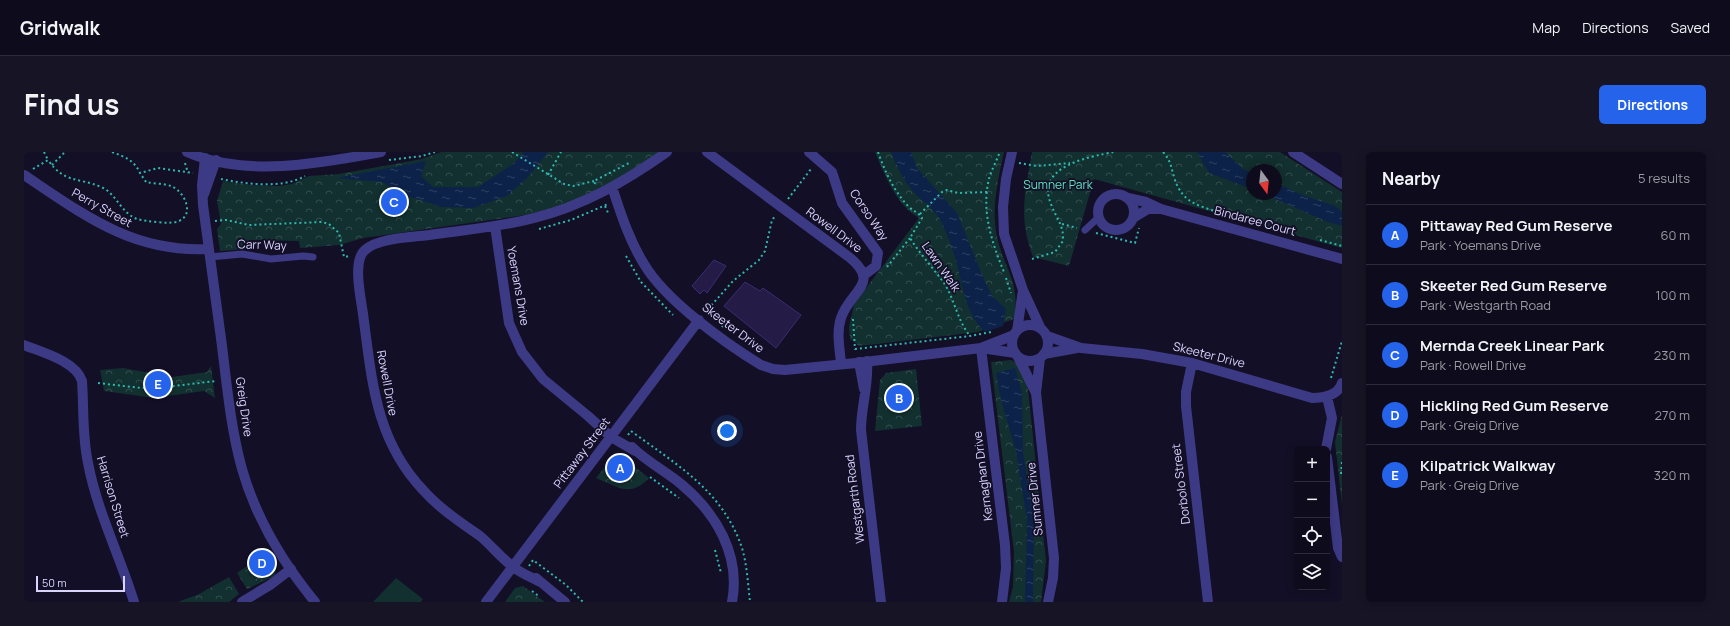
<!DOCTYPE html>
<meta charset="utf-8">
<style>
:root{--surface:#0e0b1c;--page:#171425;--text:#f1f3f6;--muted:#9b9ba3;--line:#2e2b3b;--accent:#2563eb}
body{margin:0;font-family:Manrope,sans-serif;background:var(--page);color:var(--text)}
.controls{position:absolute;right:12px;bottom:12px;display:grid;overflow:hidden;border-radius:6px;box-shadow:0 2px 10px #0003}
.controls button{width:36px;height:36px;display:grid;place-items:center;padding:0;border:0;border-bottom:1px solid var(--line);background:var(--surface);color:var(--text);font:20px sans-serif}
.compass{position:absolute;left:1222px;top:12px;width:36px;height:36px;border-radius:50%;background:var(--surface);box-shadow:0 2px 10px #0003;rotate:165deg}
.scale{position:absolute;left:12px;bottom:10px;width:89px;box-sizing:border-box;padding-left:4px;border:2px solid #d9d4ff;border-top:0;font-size:11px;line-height:14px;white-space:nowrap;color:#d9d4ff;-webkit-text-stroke:3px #130f26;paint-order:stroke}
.you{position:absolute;left:703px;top:279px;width:14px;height:14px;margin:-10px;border:3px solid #fff;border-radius:50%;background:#1a73e8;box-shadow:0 0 0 6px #1a73e833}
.badge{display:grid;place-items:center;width:26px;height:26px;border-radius:50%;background:var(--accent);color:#fff;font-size:13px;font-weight:700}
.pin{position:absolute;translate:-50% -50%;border:2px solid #fff;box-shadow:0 1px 4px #0006}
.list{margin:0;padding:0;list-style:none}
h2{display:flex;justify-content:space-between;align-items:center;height:52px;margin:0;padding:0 16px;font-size:17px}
h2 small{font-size:13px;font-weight:400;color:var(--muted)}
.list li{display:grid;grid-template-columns:26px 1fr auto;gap:12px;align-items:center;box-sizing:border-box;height:60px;padding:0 16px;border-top:1px solid var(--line)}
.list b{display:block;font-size:15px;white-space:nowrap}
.list p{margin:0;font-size:13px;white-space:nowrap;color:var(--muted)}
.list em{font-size:13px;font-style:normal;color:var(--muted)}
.icon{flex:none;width:22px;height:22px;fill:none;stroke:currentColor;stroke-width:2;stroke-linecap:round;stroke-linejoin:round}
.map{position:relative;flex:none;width:1318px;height:450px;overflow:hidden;border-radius:6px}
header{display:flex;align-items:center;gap:24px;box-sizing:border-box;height:56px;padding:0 20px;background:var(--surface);border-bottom:1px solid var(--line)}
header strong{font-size:19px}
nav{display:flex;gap:22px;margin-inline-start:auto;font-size:14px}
.intro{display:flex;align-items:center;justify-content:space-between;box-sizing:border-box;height:96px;padding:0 24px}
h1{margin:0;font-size:28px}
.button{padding:10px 18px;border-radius:6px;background:var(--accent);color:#fff;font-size:14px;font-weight:700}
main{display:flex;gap:24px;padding:0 24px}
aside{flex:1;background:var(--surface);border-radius:6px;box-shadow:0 2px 10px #0003}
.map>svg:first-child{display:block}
.grass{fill:#12302f}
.park{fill:url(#park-crowns);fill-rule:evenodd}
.water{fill:url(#water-ripples)}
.building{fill:#241b47;stroke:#3b2d73}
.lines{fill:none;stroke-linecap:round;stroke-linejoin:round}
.path{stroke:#2fb8b0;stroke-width:2;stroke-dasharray:2 3;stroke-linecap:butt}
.service{stroke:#3d3a85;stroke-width:7}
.minor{stroke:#3d3a85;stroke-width:10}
.tertiary{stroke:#3d3a85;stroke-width:10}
.labels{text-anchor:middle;stroke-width:3.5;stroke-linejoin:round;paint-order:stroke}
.park-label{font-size:12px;fill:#5fe0c0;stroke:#130f26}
.street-label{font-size:12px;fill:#d9d4ff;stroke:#130f26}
</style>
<header>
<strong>Gridwalk</strong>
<nav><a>Map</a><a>Directions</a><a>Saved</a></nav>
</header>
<div class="intro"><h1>Find us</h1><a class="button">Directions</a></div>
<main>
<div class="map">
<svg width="1318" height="450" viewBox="0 0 1318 450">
<defs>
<pattern id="park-crowns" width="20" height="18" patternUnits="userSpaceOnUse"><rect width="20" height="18" fill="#12302f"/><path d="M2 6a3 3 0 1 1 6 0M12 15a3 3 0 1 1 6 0" fill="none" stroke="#344d4e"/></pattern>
<pattern id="water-ripples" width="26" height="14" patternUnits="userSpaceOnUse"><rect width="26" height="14" fill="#0c2248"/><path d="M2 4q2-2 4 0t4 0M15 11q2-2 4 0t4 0" fill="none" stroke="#2f4163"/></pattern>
</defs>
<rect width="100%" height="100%" fill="#130f26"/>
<path class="grass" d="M 372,426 L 399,447 L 397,450 L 349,450 Z"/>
<path class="park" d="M 417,0 L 636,0 L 577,37 L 543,52 L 509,62 L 339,86 L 315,93 L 276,96 L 275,89 L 225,88 L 223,97 L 196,99 L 193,77 L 197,72 L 193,49 L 199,29 L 227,33 L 255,34 L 268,32 L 285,24 L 315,22 L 398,7 Z
M 851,0 L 980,0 C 974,28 967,56 973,85 C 980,116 997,131 990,167 L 954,180 L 835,194 L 826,187 L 825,175 L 830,152 L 895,66 C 872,53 861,23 851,0 Z
M 1008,0 L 1256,0 L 1318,40 L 1318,96 L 1070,27 L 1045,114 L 1009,105 C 994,65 1001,41 1008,0 ZM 1228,18 L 1252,18 L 1252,42 L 1228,42 Z
M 987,208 C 998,212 1001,227 1004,237 L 1022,409 L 1017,450 L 985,450 L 989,435 L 990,400 L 967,210 Z
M 187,214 L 191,246 L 180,239 L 130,246 L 80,239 L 76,218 L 99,216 L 148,225 L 183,220 Z
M 892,217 L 898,274 L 851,279 L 856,228 L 862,221 Z
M 1318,263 L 1318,353 L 1311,290 Z
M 598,305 L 625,326 C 606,346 594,335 572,326 L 587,307 Z
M 240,396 L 252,417 L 251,424 L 223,437 L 213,421 L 235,406 Z
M 205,425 L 215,442 L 205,450 L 154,450 L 175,442 Z
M 499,434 L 521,450 L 481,450 L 491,436 Z"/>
<path class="water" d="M 500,0 L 524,0 L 503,26 L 483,44 L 449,56 L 418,55 L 380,43 L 358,30 L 313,26 L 402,9 L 397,24 L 409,35 L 454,35 L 489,12 Z
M 867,0 L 887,0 L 893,16 L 933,61 L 961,130 L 969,145 L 982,157 L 979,174 L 961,180 C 942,161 940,140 934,116 C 930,100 924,84 917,69 C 910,56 897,49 888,38 C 879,27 872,13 867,0 Z
M 1173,0 L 1201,0 L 1219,17 L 1228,21 L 1228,37 L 1185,21 Z
M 1252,31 L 1278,43 L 1311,54 L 1318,60 L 1318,74 L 1304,70 L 1240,42 L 1252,42 Z
M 991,216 L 998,240 L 999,300 L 1010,369 L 1009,450 L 1001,450 L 1003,368 L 992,299 L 977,248 L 972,221 Z"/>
<path class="building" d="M 690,108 L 702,114 L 683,141 L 680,138 L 676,142 L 668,134 Z
M 721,130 L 736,139 L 739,136 L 777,163 L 752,196 L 700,154 Z"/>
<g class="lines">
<path class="path" d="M 20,0 L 24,8
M 88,0 C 101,5 110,8 116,21 L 134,16 L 169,21
M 488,0 L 540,32 L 549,34 L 570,29
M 854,0 C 861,20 870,39 884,54 C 889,59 895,61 898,66 L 886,86 C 896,102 909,116 920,131 C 931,148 933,168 946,184
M 1139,0 C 1147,9 1147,15 1150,25 C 1158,51 1173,53 1197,61
M 975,2 C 972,10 967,19 965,27 C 957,59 968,91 980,120
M 365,8 L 398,4 L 411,0
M 161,11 L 164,21
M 995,11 L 1013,14 L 1046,11
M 28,13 L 41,0
M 9,17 L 24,8 C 41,32 54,25 77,35 C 92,41 97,61 113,67 C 121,69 148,73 155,69 C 171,62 160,40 149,35 C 141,31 130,32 122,30 L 116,21
M 524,23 L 537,0
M 197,27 C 222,32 258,37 281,24
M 571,32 L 570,29 L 605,11
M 764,47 L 787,17
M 581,54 L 585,63
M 896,62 L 918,40 L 923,38 L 934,41 L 963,40
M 191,69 L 202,68 L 225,73 L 298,70 L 305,72 L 315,81 L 320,105 L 326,104
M 1038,72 L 1053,76
M 515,77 L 547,68 L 584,52
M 1072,81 L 1111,91 L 1115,76
M 1296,88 L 1318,94
M 602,104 L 617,130 L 649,163
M 1008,107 L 1031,100 L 1039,89 C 1040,73 1032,66 1027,52 C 1011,14 1065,5 1090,0
M 863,115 L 886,86
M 982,126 L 987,141
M 684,157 L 709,129 L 735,108 L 741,99 L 748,68 L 752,63
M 829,167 L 831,197 L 946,184 L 967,180
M 698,175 L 701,170
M 1307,226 L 1318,189
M 74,231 L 117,236 L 133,236 L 192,229
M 604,283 L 607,279 C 653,313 699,339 718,396 C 723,413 724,432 726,450
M 1317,322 L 1318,310
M 626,325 L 655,346
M 691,398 L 697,421
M 505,414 L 509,408 L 542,433 L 559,450
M 508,439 L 516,445"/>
<path class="service" d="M 1061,78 L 1075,65
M 186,105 L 218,102 L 247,107 L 279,104 L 289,105"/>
<path class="minor" d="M 683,0 L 825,105 C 858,132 826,138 817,166 C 812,181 816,197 817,212
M 785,0 L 808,20 L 818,51 L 854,101 L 852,114 L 840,123
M 181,6 L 178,33 L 179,53 C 185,100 192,147 198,194 C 203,235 207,277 218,317 C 232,366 259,411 291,450
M 0,23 C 60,63 109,101 185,97
M 588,35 C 597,62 605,88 620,112 C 641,148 701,191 737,213 L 749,217 L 761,218 L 832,211 L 957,196 L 990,183
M 180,42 L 192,8
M1074 60a18 18 0 1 1 36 0a18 18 0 1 1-36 0Z
M 1104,46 L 1122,50 L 1137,57 L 1318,107
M 1109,66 L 1124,57 L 1135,57
M 471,74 L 485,171 L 498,200 L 519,227 L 564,264 L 587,285 L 611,299
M 1023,184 L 1057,196 L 1118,202 L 1168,211 L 1288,246 C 1300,246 1314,244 1318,231
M 0,193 C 17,200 52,209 58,229 C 60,257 58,283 64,311 C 73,359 96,404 110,450
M 957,196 L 981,393 L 982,416 L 978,450
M 957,196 L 991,201
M 1020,202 L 1053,196
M 843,209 C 845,233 837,254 837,278 L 857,450
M 835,210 L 840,237
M 1168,211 L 1162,240 L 1162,254 L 1184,450
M 608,295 C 622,309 641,319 657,332 C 692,361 717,403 708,450
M 1302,297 L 1308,266 L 1303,245
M 1303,305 L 1314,396 L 1318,405
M 512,426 L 541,450
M 516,430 C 507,425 496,421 488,414 C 476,405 467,393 456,384 C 436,370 415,356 399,338 C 351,287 348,228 339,162 C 337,146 328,109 341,98 C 354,86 388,85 405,83 C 440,78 476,75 510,66 C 559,54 602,29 643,0
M 218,450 L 246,433 L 267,417
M 462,450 L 675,168"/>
<path class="tertiary" d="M 163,0 C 221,26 298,11 357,0
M 988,0 L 982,27 L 979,55 L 980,82 L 999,138 L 1017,177
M 1269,0 L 1318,32
M988 191a18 18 0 1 1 36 0a18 18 0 1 1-36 0Z
M 993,179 L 999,138
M 994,205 L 1012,241
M 1016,206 L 1012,241 L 1030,406 L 1029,426 L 1024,450"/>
</g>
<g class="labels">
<g class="park-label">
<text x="1034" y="37">Sumner Park</text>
</g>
<g class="street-label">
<text transform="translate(78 56) rotate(29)" y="4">Perry Street</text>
<text transform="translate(845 63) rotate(56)" y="4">Corso Way</text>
<text transform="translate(1231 69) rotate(15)" y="4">Bindaree Court</text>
<text transform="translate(810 78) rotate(37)" y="4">Rowell Drive</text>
<text transform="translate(238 93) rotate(2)" y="4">Carr Way</text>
<text transform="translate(917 115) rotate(55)" y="4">Lawn Walk</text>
<text transform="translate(494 134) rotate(80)" y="4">Yoemans Drive</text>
<text transform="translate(709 176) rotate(37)" y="4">Skeeter Drive</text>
<text transform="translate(1185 203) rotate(14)" y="4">Skeeter Drive</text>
<text transform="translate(363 231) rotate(79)" y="4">Rowell Drive</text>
<text transform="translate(220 255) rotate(82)" y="4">Greig Drive</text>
<text transform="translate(558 301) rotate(-53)" y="4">Pittaway Street</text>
<text transform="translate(959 324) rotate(-97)" y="4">Kernaghan Drive</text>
<text transform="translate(1157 332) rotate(-97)" y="4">Dorbolo Street</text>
<text transform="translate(89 345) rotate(73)" y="4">Harrison Street</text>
<text transform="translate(831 347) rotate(-97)" y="4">Westgarth Road</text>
<text transform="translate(1011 347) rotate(-96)" y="4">Sumner Drive</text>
</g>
</g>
</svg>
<div class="controls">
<button>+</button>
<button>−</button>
<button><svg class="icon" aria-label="locate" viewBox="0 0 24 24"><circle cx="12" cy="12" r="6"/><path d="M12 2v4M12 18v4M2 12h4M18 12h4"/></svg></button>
<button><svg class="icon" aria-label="layers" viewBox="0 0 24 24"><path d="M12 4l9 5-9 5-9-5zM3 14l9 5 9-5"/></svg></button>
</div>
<svg class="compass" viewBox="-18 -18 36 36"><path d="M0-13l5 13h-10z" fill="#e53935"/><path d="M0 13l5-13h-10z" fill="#9b9ba3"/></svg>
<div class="scale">50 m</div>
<div class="you"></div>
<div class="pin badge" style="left:596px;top:316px">A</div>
<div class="pin badge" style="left:875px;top:246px">B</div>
<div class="pin badge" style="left:370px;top:50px">C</div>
<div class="pin badge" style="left:238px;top:411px">D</div>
<div class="pin badge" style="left:134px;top:232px">E</div>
</div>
<aside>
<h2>Nearby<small>5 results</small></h2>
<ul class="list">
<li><span class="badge">A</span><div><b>Pittaway Red Gum Reserve</b><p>Park · Yoemans Drive</p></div><em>60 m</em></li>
<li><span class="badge">B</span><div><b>Skeeter Red Gum Reserve</b><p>Park · Westgarth Road</p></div><em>100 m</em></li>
<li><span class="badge">C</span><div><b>Mernda Creek Linear Park</b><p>Park · Rowell Drive</p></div><em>230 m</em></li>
<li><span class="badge">D</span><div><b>Hickling Red Gum Reserve</b><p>Park · Greig Drive</p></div><em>270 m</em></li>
<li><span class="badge">E</span><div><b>Kilpatrick Walkway</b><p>Park · Greig Drive</p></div><em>320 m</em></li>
</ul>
</aside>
</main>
